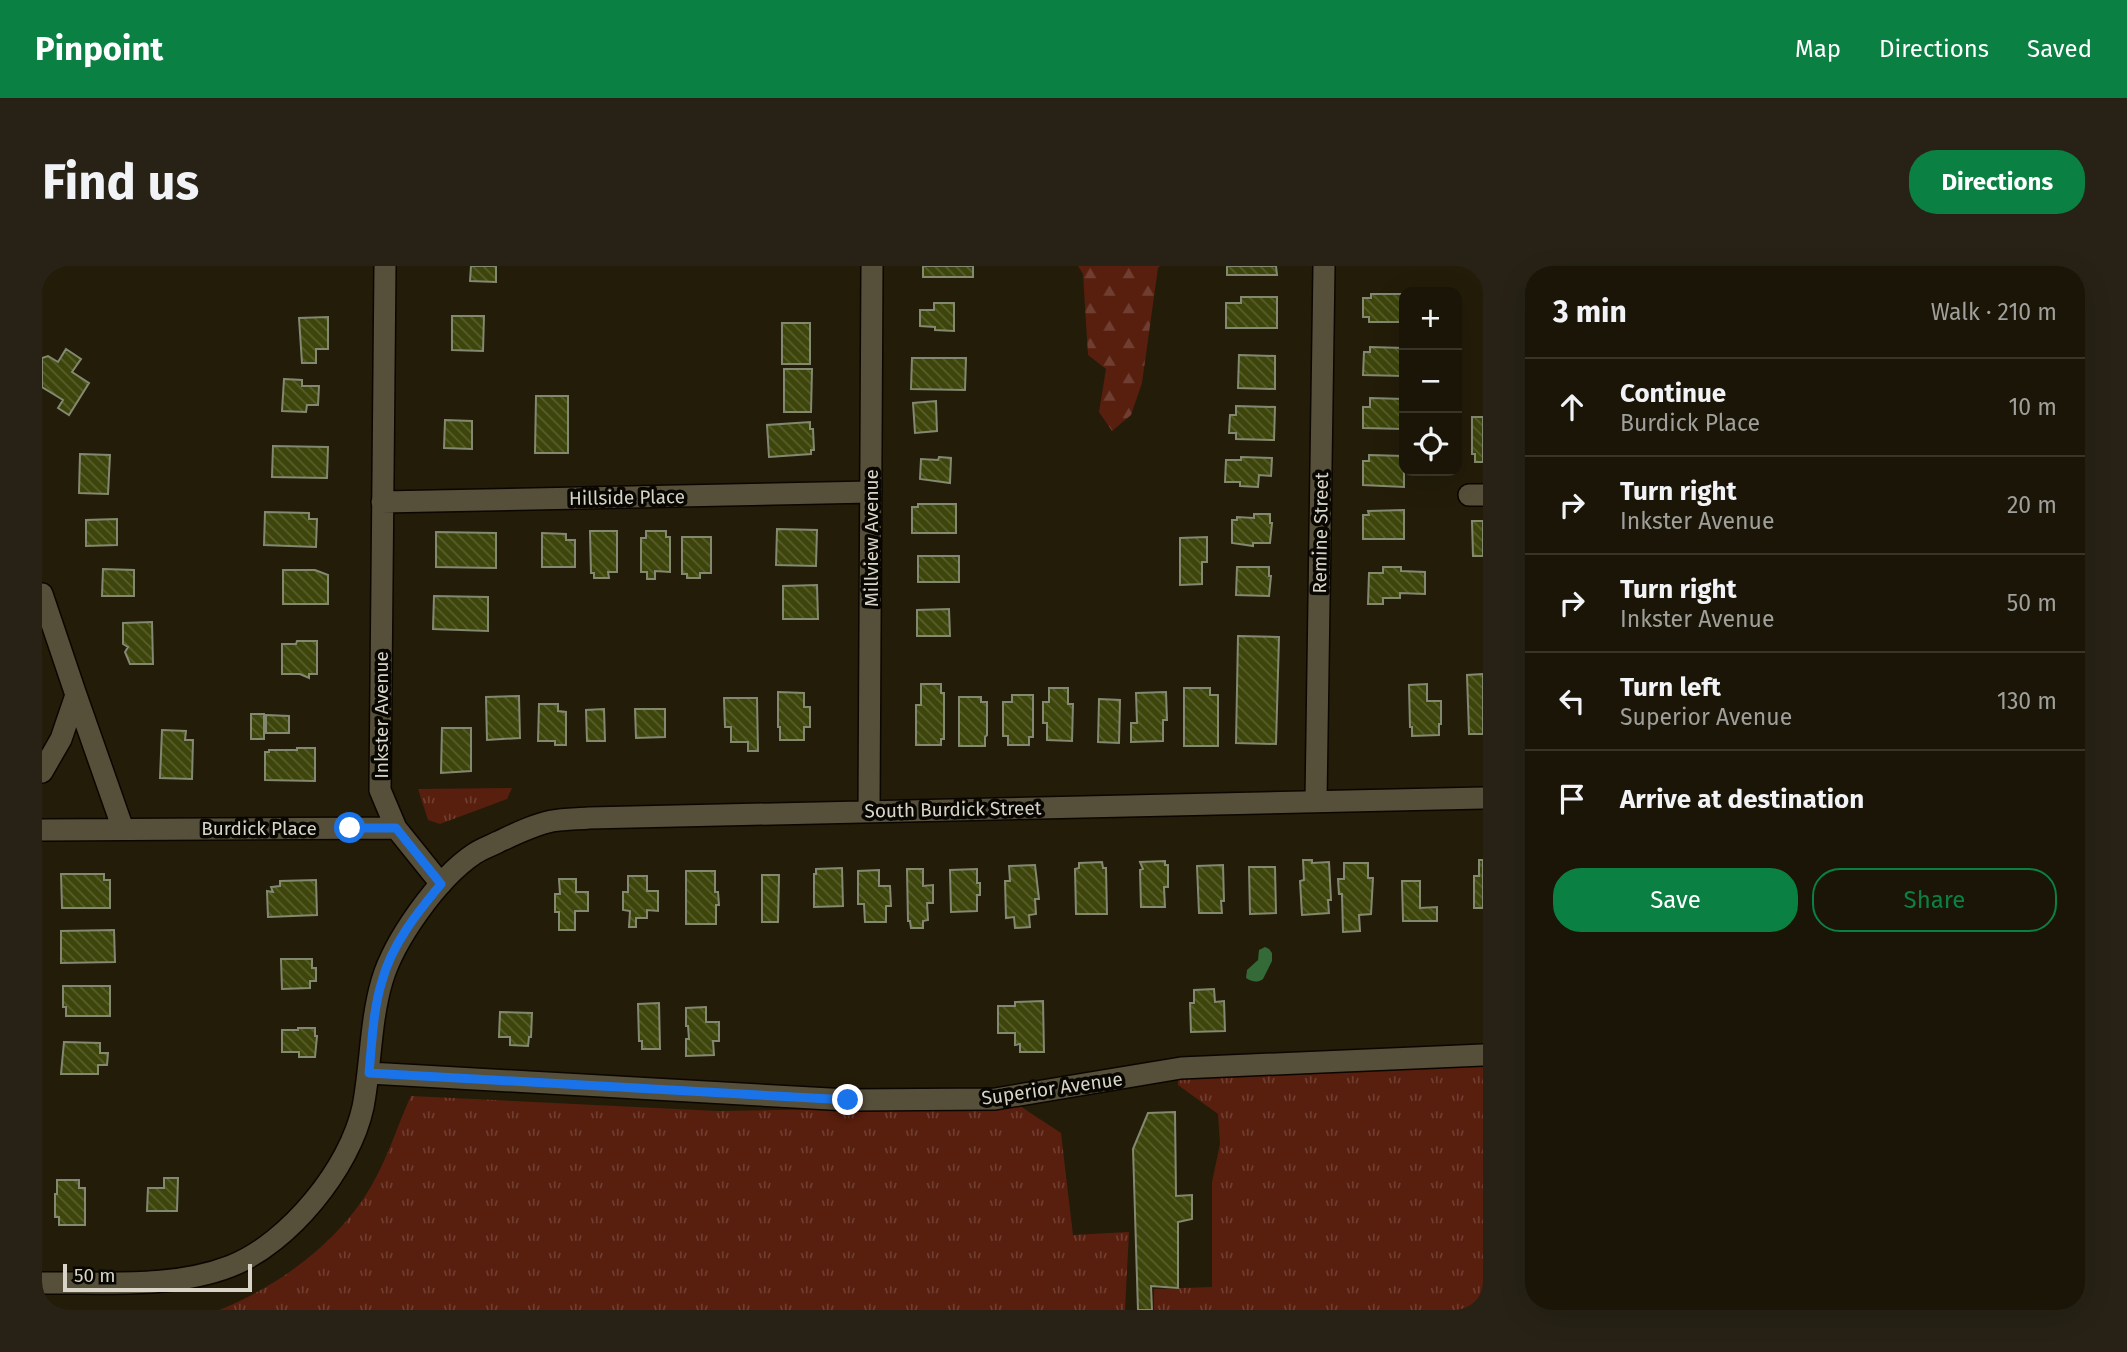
<!DOCTYPE html>
<meta charset="utf-8">
<style>
:root{--surface:#1a1507;--page:#272215;--text:#f1f3f6;--muted:#9f9f9b;--line:#383428;--accent:#0b8043}
body{margin:0;font-family:"Fira Sans",sans-serif;background:var(--page);color:var(--text)}
.controls{position:absolute;right:21px;top:21px;display:grid;overflow:hidden;border-radius:14px;box-shadow:0 7px 28px #0002}
.controls button{width:63px;height:63px;display:grid;place-items:center;padding:0;border:0;border-bottom:2px solid var(--line);background:var(--surface);color:var(--text);font:35px sans-serif}
.scale{position:absolute;left:21px;bottom:18px;width:189px;box-sizing:border-box;padding-left:7px;border:4px solid #d8d4c8;border-top:0;font-size:19px;line-height:24px;white-space:nowrap;color:#d8d4c8;-webkit-text-stroke:5px #090702;paint-order:stroke}
.stop{position:absolute;width:21px;height:21px;margin:-16px;border:5px solid #1a73e8;border-radius:50%;background:#fff}
.stop.end{background:#1a73e8;border-color:#fff;box-shadow:0 2px 7px #0008}
.list{margin:0;padding:0;list-style:none}
h2{display:flex;justify-content:space-between;align-items:center;height:91px;margin:0;padding:0 28px;font-size:30px}
h2 small{font-size:23px;font-weight:400;color:var(--muted)}
.list li{display:grid;grid-template-columns:46px 1fr auto;gap:21px;align-items:center;box-sizing:border-box;height:98px;padding:0 28px;border-top:2px solid var(--line)}
.list b{display:block;font-size:26px;white-space:nowrap}
.list p{margin:0;font-size:23px;white-space:nowrap;color:var(--muted)}
.list em{font-size:23px;font-style:normal;color:var(--muted)}
.actions{display:flex;gap:14px;padding:21px 28px}
.actions a{flex:1;padding:16px 0;border:2px solid var(--accent);border-radius:28px;text-align:center;font-size:24px;color:var(--accent)}
.actions .main{background:var(--accent);color:#fff}
.icon{flex:none;width:38px;height:38px;fill:none;stroke:currentColor;stroke-width:2;stroke-linecap:round;stroke-linejoin:round}
.map{position:relative;flex:none;width:1441px;height:1044px;overflow:hidden;border-radius:28px}
header{display:flex;align-items:center;gap:42px;box-sizing:border-box;height:98px;padding:0 35px;background:var(--accent);color:#fff}
header strong{font-size:33px}
nav{display:flex;gap:38px;margin-inline-start:auto;font-size:24px}
.intro{display:flex;align-items:center;justify-content:space-between;box-sizing:border-box;height:168px;padding:0 42px}
h1{margin:0;font-size:49px}
.button{padding:18px 32px;border-radius:28px;background:var(--accent);color:#fff;font-size:24px;font-weight:700}
main{display:flex;gap:42px;padding:0 42px}
aside{flex:1;background:var(--surface);border-radius:28px;box-shadow:0 7px 28px #0002}
.map>svg:first-child{display:block}
.grass{fill:url(#grass-tufts)}
.forest{fill:url(#forest-firs)}
.water{fill:#346a37}
.building{fill:url(#building-back-hatch);stroke:#838871;stroke-width:2}
.lines{fill:none;stroke-linecap:round;stroke-linejoin:round}
.minor-casing{stroke:#0c0600;stroke-width:24}
.minor{stroke:#564f3a;stroke-width:21}
.route{stroke:#1a73e8;stroke-width:9}
.labels{text-anchor:middle;stroke-width:7;stroke-linejoin:round;paint-order:stroke}
.street-label{font-size:19px;fill:#d8d4c8;stroke:#090702}
</style>
<header>
<strong>Pinpoint</strong>
<nav><a>Map</a><a>Directions</a><a>Saved</a></nav>
</header>
<div class="intro"><h1>Find us</h1><a class="button">Directions</a></div>
<main>
<div class="map">
<svg width="1441" height="1044" viewBox="0 0 1441 1044">
<defs>
<pattern id="grass-tufts" width="24" height="20" patternUnits="userSpaceOnUse" patternTransform="scale(1.75)"><rect width="24" height="20" fill="#581e0e"/><path d="M3 7l-1-3M5 7V3M7 7l1-3M15 17l-1-3M17 17v-4M19 17l1-3" fill="none" stroke="#6f3e30"/></pattern>
<pattern id="forest-firs" width="22" height="20" patternUnits="userSpaceOnUse" patternTransform="scale(1.75)"><rect width="22" height="20" fill="#581e0e"/><path d="M5 1l3.5 6h-7zM16 11l3.5 6h-7z" fill="#6f3e30"/></pattern>
<pattern id="building-back-hatch" width="6" height="6" patternUnits="userSpaceOnUse" patternTransform="scale(1.75)"><rect width="6" height="6" fill="#3d450b"/><path d="M-1 5l2 2M0 0l6 6M5-1l2 2" fill="none" stroke="#585f2d"/></pattern>
</defs>
<rect width="100%" height="100%" fill="#231c09"/>
<path class="grass" d="M 470,522 L 465,533 L 398,558 L 386,554 L 376,523 Z
M 1441,797 L 1441,1044 L 1112,1044 L 1112,1023 L 1170,1021 L 1170,916 L 1178,878 L 1176,848 L 1136,819 L 1136,809 Z
M 369,830 L 676,845 L 978,840 L 1019,867 L 1031,969 L 1087,966 L 1083,1044 L 177,1044 C 238,1020 301,973 332,915 C 347,888 356,858 369,830 Z"/>
<path class="forest" d="M 1036,0 L 1118,0 L 1116,2 L 1100,117 L 1089,149 L 1070,165 L 1057,146 L 1064,103 L 1046,89 L 1041,8 Z"/>
<path class="water" d="M 1223,681 L 1227,683 L 1230,687 L 1230,695 L 1221,713 C 1215,717 1210,716 1204,712 L 1205,704 L 1216,694 L 1217,684 Z"/>
<path class="building" d="M 429,0 L 454,0 L 454,16 L 428,15 Z
M 881,0 L 931,0 L 931,11 L 881,11 Z
M 1185,0 L 1234,0 L 1235,9 L 1185,9 Z
M 1329,28 L 1361,28 L 1361,56 L 1327,56 L 1327,51 L 1321,51 L 1321,32 L 1329,32 Z
M 1199,31 L 1235,31 L 1235,62 L 1184,62 L 1184,37 L 1199,37 Z
M 892,37 L 912,37 L 912,65 L 893,64 L 893,61 L 878,60 L 878,44 L 892,44 Z
M 410,50 L 442,50 L 441,85 L 410,84 Z
M 286,51 L 286,83 L 274,83 L 274,97 L 260,97 L 257,52 Z
M 740,57 L 768,57 L 768,98 L 740,98 Z
M 1328,81 L 1362,82 L 1361,110 L 1321,109 L 1322,86 L 1328,86 Z
M 24,83 L 39,93 L 30,106 L 47,117 L 27,149 L 16,142 L 21,134 L 0,121 L 0,92 L 6,90 L 16,96 Z
M 1197,89 L 1233,90 L 1233,123 L 1196,122 Z
M 870,92 L 924,92 L 923,124 L 869,123 Z
M 742,103 L 770,103 L 769,146 L 742,146 Z
M 242,113 L 260,114 L 260,120 L 277,120 L 276,139 L 265,139 L 264,146 L 240,145 Z
M 494,130 L 526,130 L 526,187 L 493,187 Z
M 1328,132 L 1362,133 L 1362,163 L 1321,162 L 1321,141 L 1328,141 Z
M 894,135 L 895,165 L 873,167 L 871,137 Z
M 1194,140 L 1233,141 L 1232,174 L 1194,173 L 1194,167 L 1187,167 L 1188,149 L 1194,149 Z
M 1430,151 L 1441,151 L 1441,196 L 1433,196 L 1433,188 L 1430,188 Z
M 403,154 L 430,155 L 430,183 L 402,182 Z
M 768,156 L 768,163 L 771,163 L 772,184 L 769,184 L 769,188 L 727,191 L 725,159 Z
M 231,180 L 286,181 L 285,212 L 230,211 Z
M 38,188 L 68,189 L 66,228 L 37,227 Z
M 1327,189 L 1362,190 L 1362,221 L 1321,219 L 1321,195 L 1327,195 Z
M 897,191 L 909,192 L 908,217 L 878,213 L 879,193 L 896,194 Z
M 1199,191 L 1230,192 L 1229,210 L 1217,209 L 1216,221 L 1198,220 L 1198,216 L 1183,216 L 1184,194 L 1199,194 Z
M 876,238 L 914,238 L 914,267 L 870,267 L 870,241 L 876,241 Z
M 1362,244 L 1362,273 L 1321,273 L 1321,249 L 1327,249 L 1326,245 Z
M 223,246 L 267,247 L 267,253 L 275,253 L 274,281 L 222,279 Z
M 1212,248 L 1228,248 L 1228,257 L 1230,257 L 1228,277 L 1211,277 L 1211,280 L 1190,277 L 1190,254 L 1195,254 L 1195,251 L 1212,252 Z
M 75,253 L 75,279 L 44,280 L 44,254 Z
M 1430,255 L 1441,255 L 1441,290 L 1431,290 Z
M 735,263 L 775,264 L 774,300 L 734,299 Z
M 548,265 L 575,265 L 575,306 L 566,306 L 567,312 L 552,312 L 552,307 L 549,307 Z
M 604,265 L 624,265 L 624,271 L 628,271 L 628,306 L 613,305 L 613,313 L 605,313 L 605,306 L 599,306 L 599,272 L 604,272 Z
M 394,266 L 454,267 L 454,302 L 394,301 Z
M 500,267 L 524,268 L 524,274 L 533,274 L 533,301 L 500,301 Z
M 640,271 L 669,271 L 669,307 L 658,307 L 658,312 L 645,312 L 645,308 L 640,308 Z
M 1165,271 L 1165,296 L 1160,296 L 1160,318 L 1138,319 L 1138,272 Z
M 876,290 L 917,290 L 917,316 L 876,316 Z
M 1195,301 L 1227,301 L 1227,310 L 1229,310 L 1227,330 L 1194,329 Z
M 1341,301 L 1359,301 L 1359,305 L 1383,306 L 1383,328 L 1358,327 L 1358,332 L 1341,332 L 1341,338 L 1326,338 L 1327,307 L 1341,307 Z
M 61,303 L 92,304 L 92,330 L 60,330 Z
M 241,304 L 273,304 L 286,309 L 286,338 L 241,338 Z
M 775,319 L 776,353 L 741,353 L 741,320 Z
M 392,330 L 446,331 L 446,365 L 391,363 Z
M 907,343 L 908,370 L 875,370 L 875,344 Z
M 110,356 L 111,398 L 88,398 L 83,386 L 86,381 L 81,378 L 81,357 Z
M 1196,370 L 1237,371 L 1234,478 L 1194,477 Z
M 255,375 L 275,375 L 275,408 L 267,408 L 267,412 L 258,408 L 240,408 L 240,378 L 254,378 Z
M 1441,408 L 1441,468 L 1427,468 L 1425,409 Z
M 879,418 L 899,418 L 899,427 L 902,427 L 902,473 L 899,473 L 899,479 L 874,479 L 874,439 L 879,439 Z
M 1385,418 L 1385,435 L 1399,435 L 1399,458 L 1397,458 L 1397,469 L 1370,470 L 1370,461 L 1368,461 L 1367,419 Z
M 1007,422 L 1026,422 L 1026,438 L 1031,438 L 1030,475 L 1005,474 L 1005,457 L 1001,457 L 1001,436 L 1007,436 Z
M 1142,422 L 1168,422 L 1168,429 L 1176,429 L 1176,480 L 1142,480 Z
M 736,426 L 762,427 L 762,441 L 768,441 L 768,461 L 762,461 L 762,474 L 738,474 L 738,461 L 736,461 Z
M 1124,426 L 1125,454 L 1121,454 L 1121,475 L 1089,476 L 1089,457 L 1095,457 L 1094,427 Z
M 970,429 L 991,429 L 991,471 L 987,471 L 987,479 L 966,479 L 966,470 L 961,470 L 961,436 L 970,436 Z
M 477,430 L 478,472 L 445,474 L 444,431 Z
M 917,431 L 939,431 L 939,436 L 945,436 L 945,469 L 943,471 L 943,480 L 917,480 Z
M 682,432 L 715,432 L 716,485 L 706,485 L 706,476 L 689,476 L 689,461 L 683,461 Z
M 1057,433 L 1078,434 L 1077,477 L 1056,476 Z
M 497,438 L 516,438 L 516,445 L 524,446 L 524,479 L 513,479 L 513,475 L 496,475 Z
M 562,443 L 563,475 L 545,475 L 544,444 Z
M 593,443 L 623,443 L 623,471 L 594,472 Z
M 209,448 L 222,448 L 222,473 L 209,473 Z
M 224,449 L 247,450 L 247,467 L 224,467 Z
M 400,462 L 429,462 L 429,505 L 399,507 Z
M 120,464 L 144,465 L 143,474 L 151,474 L 150,513 L 118,512 Z
M 255,482 L 273,482 L 273,515 L 223,514 L 223,486 L 227,486 L 227,484 L 255,484 Z
M 1261,594 L 1270,594 L 1270,597 L 1287,596 L 1289,634 L 1286,634 L 1287,647 L 1260,649 L 1258,615 L 1262,614 Z
M 1437,594 L 1441,594 L 1441,642 L 1432,642 L 1432,610 L 1437,610 Z
M 1123,595 L 1123,599 L 1126,599 L 1126,621 L 1122,621 L 1123,641 L 1099,641 L 1098,604 L 1101,603 L 1098,596 Z
M 1060,596 L 1061,602 L 1064,602 L 1065,648 L 1034,648 L 1033,603 L 1037,602 L 1037,597 Z
M 1302,597 L 1326,597 L 1326,612 L 1331,612 L 1329,648 L 1317,649 L 1318,665 L 1301,666 L 1300,628 L 1297,628 L 1296,613 L 1302,613 Z
M 993,599 L 997,633 L 993,633 L 994,648 L 987,649 L 988,661 L 973,662 L 972,651 L 964,652 L 963,615 L 968,615 L 967,600 Z
M 1181,599 L 1182,635 L 1179,635 L 1180,647 L 1157,647 L 1155,600 Z
M 1207,601 L 1233,601 L 1234,647 L 1208,648 Z
M 800,602 L 801,640 L 772,641 L 772,608 L 774,608 L 774,603 Z
M 865,603 L 881,603 L 881,620 L 891,619 L 891,637 L 885,637 L 886,654 L 881,655 L 881,662 L 869,662 L 868,655 L 866,655 Z
M 935,603 L 935,617 L 938,617 L 938,629 L 935,629 L 935,645 L 909,646 L 908,604 Z
M 837,604 L 837,620 L 848,620 L 849,640 L 844,640 L 844,656 L 823,656 L 822,638 L 816,638 L 816,605 Z
M 644,605 L 673,605 L 673,626 L 676,626 L 677,639 L 674,639 L 674,658 L 644,658 Z
M 19,608 L 62,608 L 62,614 L 68,614 L 68,642 L 20,642 Z
M 720,609 L 737,609 L 736,656 L 720,656 Z
M 586,610 L 605,610 L 605,625 L 616,625 L 616,645 L 605,644 L 605,652 L 594,652 L 594,661 L 587,661 L 588,645 L 581,644 L 581,626 L 586,626 Z
M 517,613 L 534,613 L 534,626 L 546,626 L 546,645 L 533,645 L 533,664 L 517,664 L 517,646 L 513,646 L 513,628 L 518,628 Z
M 274,614 L 275,649 L 226,651 L 225,625 L 231,626 L 229,621 L 238,620 L 238,615 Z
M 1360,615 L 1378,615 L 1378,642 L 1395,641 L 1395,655 L 1361,655 Z
M 72,664 L 73,696 L 19,697 L 19,665 Z
M 239,693 L 270,693 L 270,702 L 274,702 L 274,715 L 268,715 L 268,722 L 240,723 Z
M 21,720 L 68,720 L 68,750 L 24,750 L 24,741 L 21,741 Z
M 1172,723 L 1173,736 L 1182,735 L 1183,765 L 1149,766 L 1148,737 L 1152,737 L 1152,724 Z
M 1001,735 L 1002,786 L 978,786 L 978,778 L 973,779 L 973,767 L 956,767 L 956,740 L 973,740 L 973,736 Z
M 617,737 L 618,783 L 600,783 L 600,775 L 597,775 L 596,738 Z
M 664,741 L 664,756 L 677,756 L 677,775 L 671,775 L 672,789 L 644,790 L 644,773 L 647,773 L 646,760 L 644,760 L 644,742 Z
M 458,746 L 490,747 L 489,771 L 487,771 L 486,780 L 468,779 L 468,771 L 457,771 Z
M 256,762 L 273,762 L 273,770 L 275,770 L 273,791 L 257,791 L 257,786 L 240,786 L 240,764 L 256,764 Z
M 22,776 L 58,777 L 58,787 L 66,787 L 65,799 L 56,799 L 56,808 L 19,808 Z
M 1133,846 L 1134,930 L 1150,929 L 1150,953 L 1136,956 L 1136,1022 L 1109,1020 L 1110,1044 L 1096,1044 L 1091,883 L 1106,847 Z
M 122,912 L 136,912 L 135,945 L 105,945 L 106,922 L 122,922 Z
M 15,914 L 37,914 L 37,922 L 43,922 L 43,959 L 17,959 L 17,951 L 13,951 L 13,928 L 15,928 Z"/>
<g class="lines">
<defs>
<path id="minor" d="M 343,0 L 338,524 L 354,562 L 399,618
M 1427,229 L 1441,229
M 340,236 L 829,226
M 0,328 L 34,429 L 19,473 L 0,506
M 34,429 L 81,563
M 1274,535 L 1282,0
M 827,544 L 830,0
M 0,564 L 354,562
M 327,807 L 806,834 L 953,833 L 1139,802 L 1441,789
M 0,1017 C 62,1016 130,1023 189,1000 C 247,977 308,902 321,841 C 329,800 328,756 340,715 C 352,674 396,612 432,588 C 439,583 448,580 456,576 C 473,568 491,559 510,555 C 522,553 535,553 547,552 L 1441,532"/>
</defs>
<use href="#minor" class="minor-casing"/>
<use href="#minor" class="minor"/>
</g>
<g class="lines">
<path class="route" d="M 308,562 L 354,562 L 399,618 C 375,647 350,678 340,715 C 331,744 330,776 327,807 L 806,834"/>
</g>
<g class="labels">
<g class="street-label">
<text transform="translate(585 231) rotate(-1)" y="7">Hillside Place</text>
<text transform="translate(1278 267) rotate(-89)" y="7">Remine Street</text>
<text transform="translate(829 272) rotate(-90)" y="7">Millview Avenue</text>
<text transform="translate(339 449) rotate(-90)" y="7">Inkster Avenue</text>
<text transform="translate(911 543) rotate(-1)" y="7">South Burdick Street</text>
<text x="217" y="569">Burdick Place</text>
<text transform="translate(1010 822) rotate(-8)" y="7">Superior Avenue</text>
</g>
</g>
</svg>
<div class="controls">
<button>+</button>
<button>−</button>
<button><svg class="icon" aria-label="locate" viewBox="0 0 24 24"><circle cx="12" cy="12" r="6"/><path d="M12 2v4M12 18v4M2 12h4M18 12h4"/></svg></button>
</div>
<div class="scale">50 m</div>
<div class="stop" style="left:308px;top:562px"></div>
<div class="stop end" style="left:806px;top:834px"></div>
</div>
<aside>
<h2>3 min<small>Walk · 210 m</small></h2>
<ul class="list">
<li><svg class="icon" aria-label="ahead" viewBox="0 0 24 24"><path d="M12 20V5M6 11l6-6 6 6"/></svg><div><b>Continue</b><p>Burdick Place</p></div><em>10 m</em></li>
<li><svg class="icon" aria-label="right" viewBox="0 0 24 24"><path d="M7 20v-9h11M14 6l5 5-5 5"/></svg><div><b>Turn right</b><p>Inkster Avenue</p></div><em>20 m</em></li>
<li><svg class="icon" aria-label="right" viewBox="0 0 24 24"><path d="M7 20v-9h11M14 6l5 5-5 5"/></svg><div><b>Turn right</b><p>Inkster Avenue</p></div><em>50 m</em></li>
<li><svg class="icon" aria-label="left" viewBox="0 0 24 24"><path d="M17 20v-9H6M10 6l-5 5 5 5"/></svg><div><b>Turn left</b><p>Superior Avenue</p></div><em>130 m</em></li>
<li><svg class="icon" aria-label="arrive" viewBox="0 0 24 24"><path d="M6 21V4h12l-3 4 3 4H6"/></svg><div><b>Arrive at destination</b></div></li>
</ul>
<div class="actions"><a class="main">Save</a><a>Share</a></div>
</aside>
</main>
